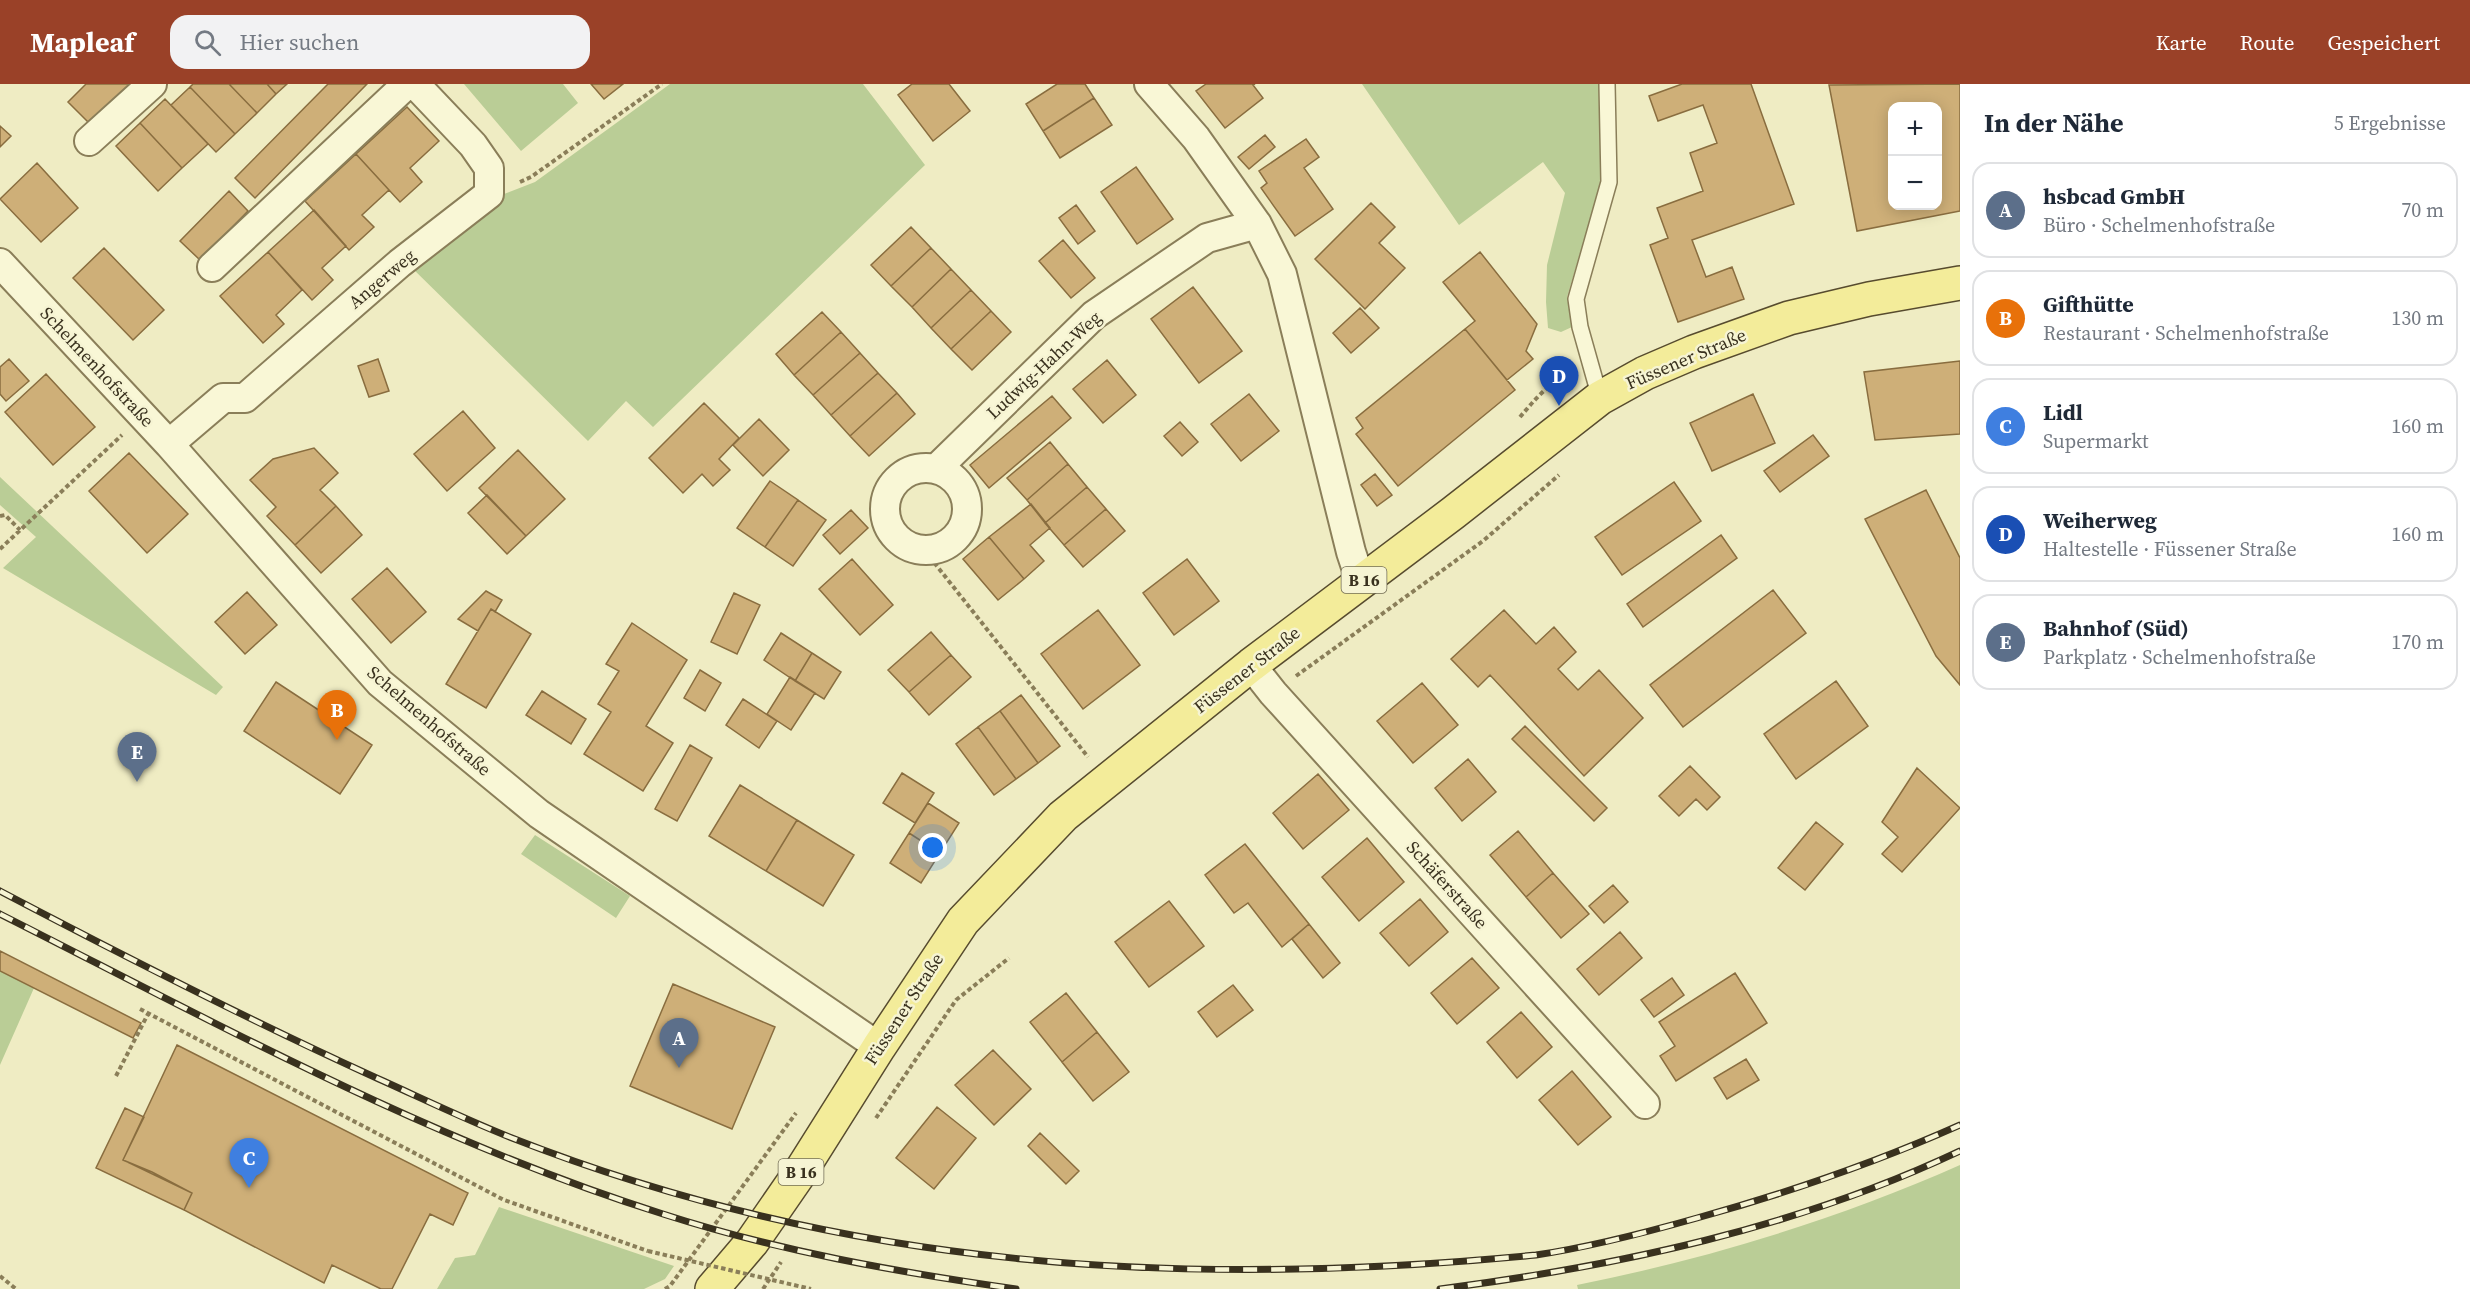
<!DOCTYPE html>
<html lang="de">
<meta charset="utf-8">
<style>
:root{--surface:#fff;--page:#f2f2f3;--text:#1f2937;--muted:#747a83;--line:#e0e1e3;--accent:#9a4128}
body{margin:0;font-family:"Source Serif 4",serif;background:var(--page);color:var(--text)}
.controls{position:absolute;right:18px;top:18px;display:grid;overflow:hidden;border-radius:12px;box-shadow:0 3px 15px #0003}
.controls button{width:54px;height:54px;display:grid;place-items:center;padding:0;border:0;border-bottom:2px solid var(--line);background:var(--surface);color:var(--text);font:30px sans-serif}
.you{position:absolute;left:933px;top:764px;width:21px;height:21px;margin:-15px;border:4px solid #fff;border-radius:50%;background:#1a73e8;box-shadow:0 0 0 9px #1a73e833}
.badge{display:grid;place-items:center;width:39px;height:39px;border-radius:50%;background:var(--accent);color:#fff;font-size:20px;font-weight:700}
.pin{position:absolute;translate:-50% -50px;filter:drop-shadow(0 2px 3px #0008)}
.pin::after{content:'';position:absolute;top:32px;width:21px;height:18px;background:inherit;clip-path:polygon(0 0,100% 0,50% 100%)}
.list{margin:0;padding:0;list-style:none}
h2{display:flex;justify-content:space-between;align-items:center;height:78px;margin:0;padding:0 24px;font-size:26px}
h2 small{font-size:20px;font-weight:400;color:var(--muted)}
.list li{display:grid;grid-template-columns:39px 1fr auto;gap:18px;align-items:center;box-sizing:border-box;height:96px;margin:0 12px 12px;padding:0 12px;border:2px solid var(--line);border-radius:18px}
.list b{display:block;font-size:22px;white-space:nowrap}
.list p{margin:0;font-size:20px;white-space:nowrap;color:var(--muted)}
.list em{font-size:20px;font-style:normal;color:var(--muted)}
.icon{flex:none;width:33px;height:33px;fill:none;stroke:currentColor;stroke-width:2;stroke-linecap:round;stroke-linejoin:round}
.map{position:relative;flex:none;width:1960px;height:1205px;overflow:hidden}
header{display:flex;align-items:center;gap:36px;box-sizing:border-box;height:84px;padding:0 30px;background:var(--accent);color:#fff}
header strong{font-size:28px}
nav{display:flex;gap:33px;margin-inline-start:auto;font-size:21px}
.search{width:420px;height:54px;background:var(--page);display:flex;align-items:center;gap:15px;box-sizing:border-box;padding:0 21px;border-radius:18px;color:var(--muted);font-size:22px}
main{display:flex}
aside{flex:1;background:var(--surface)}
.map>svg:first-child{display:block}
.green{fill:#bacd96}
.building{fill:#ceaf78;stroke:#896d3f;stroke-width:1.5;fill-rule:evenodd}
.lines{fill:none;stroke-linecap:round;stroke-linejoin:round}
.service-casing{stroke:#8a7e59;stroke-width:18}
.minor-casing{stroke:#8a7e59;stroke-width:32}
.primary-casing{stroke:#574b2e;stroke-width:36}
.path{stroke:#8a7e59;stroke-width:4;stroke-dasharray:4.5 3;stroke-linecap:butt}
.service{stroke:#f9f7d6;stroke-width:15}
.minor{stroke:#f9f7d6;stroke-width:28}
.primary{stroke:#f3ec9a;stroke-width:33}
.rail-casing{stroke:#39311e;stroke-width:7}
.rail{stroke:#f6f4d3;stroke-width:4.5;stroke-dasharray:14;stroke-linecap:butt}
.path-bridge{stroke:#8a7e59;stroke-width:4;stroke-dasharray:4.5 3;stroke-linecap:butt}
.labels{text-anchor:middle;stroke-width:5;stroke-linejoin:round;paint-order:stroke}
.shield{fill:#f6f4d3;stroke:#726c54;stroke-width:1.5}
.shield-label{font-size:16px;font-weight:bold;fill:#39311e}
.street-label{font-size:18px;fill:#39311e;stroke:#f6f4d3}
</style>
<header>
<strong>Mapleaf</strong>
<div class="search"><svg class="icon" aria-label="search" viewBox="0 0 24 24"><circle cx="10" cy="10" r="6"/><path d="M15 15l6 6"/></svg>Hier suchen</div>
<nav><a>Karte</a><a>Route</a><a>Gespeichert</a></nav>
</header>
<main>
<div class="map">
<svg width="1960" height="1205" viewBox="0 0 1960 1205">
<rect width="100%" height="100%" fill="#efecc3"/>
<path class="green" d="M 464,0 L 563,0 L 578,19 L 521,67 Z
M 670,0 L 863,0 L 925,81 L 653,343 L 626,317 L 588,357 L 409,181 L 491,115 L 535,98 Z
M 1362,0 L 1600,0 L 1602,96 L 1567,213 L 1572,243 L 1561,248 L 1548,244 L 1546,218 L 1547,181 L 1565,109 L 1543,78 L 1459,141 Z
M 0,393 L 223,603 L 216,611 L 3,484 L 36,453 L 0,421 Z
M 535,751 L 630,812 L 616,834 L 521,770 Z
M 0,887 L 34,904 L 0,981 Z
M 1960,1081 L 1960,1205 L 1578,1205 L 1577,1201 C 1708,1175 1838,1135 1960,1081 Z
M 499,1123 L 674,1182 L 665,1195 L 644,1205 L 437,1205 L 455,1174 L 475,1171 Z"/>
<path class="building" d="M 86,0 L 132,0 L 91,41 L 68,18 Z
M 193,0 L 229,0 L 257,29 L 235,50 L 190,3 Z
M 229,0 L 267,0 L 276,10 L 257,29 Z
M 267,0 L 287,0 L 276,10 Z
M 328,0 L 367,0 L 255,114 L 235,94 Z
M 591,0 L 623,0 L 604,15 Z
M 912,0 L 949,0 L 970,27 L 933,57 L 898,11 Z
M 1057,0 L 1085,0 L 1094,14 L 1043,47 L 1026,20 Z
M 1206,0 L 1255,0 L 1253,1 L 1263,14 L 1225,44 L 1196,7 Z
M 1682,0 L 1751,0 L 1794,120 L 1692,156 L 1706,193 L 1732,183 L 1744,215 L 1678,238 L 1650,161 L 1668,154 L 1657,124 L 1703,107 L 1690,69 L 1717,59 L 1703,21 L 1658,37 L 1649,12 Z
M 1960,0 L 1960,127 L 1857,147 L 1829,1 ZM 1892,22 L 1938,22 L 1938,122 L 1892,122 Z
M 190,3 L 235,50 L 216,68 L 171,21 Z
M 1094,14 L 1112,41 L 1060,74 L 1043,47 Z
M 165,15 L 208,60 L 182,84 L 140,39 Z
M 407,23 L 439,57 L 410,84 L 422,98 L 400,118 L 356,70 Z
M 140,39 L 182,84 L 158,107 L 116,62 Z
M 0,42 L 11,52 L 0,63 Z
M 1265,51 L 1275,63 L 1249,85 L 1238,73 Z
M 1306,55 L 1319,73 L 1304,84 L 1333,125 L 1295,152 L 1261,104 L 1267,99 L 1259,87 Z
M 356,70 L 389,106 L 362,131 L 374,143 L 349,166 L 305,117 Z
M 37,79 L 78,124 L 41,158 L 0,115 Z
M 1136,83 L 1173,135 L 1137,160 L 1101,108 Z
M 229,107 L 248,127 L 200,176 L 180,157 Z
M 1371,119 L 1395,143 L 1379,159 L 1405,184 L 1365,225 L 1315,175 Z
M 1076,121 L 1095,147 L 1078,160 L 1059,134 Z
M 314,126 L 346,162 L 322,184 L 333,196 L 312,216 L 268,168 Z
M 911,143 L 931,164 L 891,202 L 871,181 Z
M 1063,156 L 1095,194 L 1071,214 L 1039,177 Z
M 104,164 L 164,226 L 133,256 L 73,194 Z
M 931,164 L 951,185 L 912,223 L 891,202 Z
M 268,168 L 302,206 L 276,231 L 284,240 L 263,259 L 220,212 Z
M 1480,168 L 1537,240 L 1526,267 L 1533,275 L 1507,296 L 1465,245 L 1475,237 L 1443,198 Z
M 951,185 L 971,206 L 931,244 L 912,223 Z
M 1193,203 L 1242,267 L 1199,299 L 1151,235 Z
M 971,206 L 991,227 L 951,265 L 931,244 Z
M 1360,224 L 1379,244 L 1351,269 L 1333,249 Z
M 991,227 L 1011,248 L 972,286 L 951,265 Z
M 822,228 L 841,248 L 794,291 L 776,270 Z
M 1465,245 L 1515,306 L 1398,402 L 1356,350 L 1363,344 L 1356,334 Z
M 841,248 L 860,269 L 813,311 L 794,291 Z
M 860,269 L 878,289 L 831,331 L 813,311 Z
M 9,275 L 29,297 L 6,317 L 0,310 L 0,283 Z
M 378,275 L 389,307 L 369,313 L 358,282 Z
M 1107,276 L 1136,311 L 1103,339 L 1073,305 Z
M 1960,277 L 1960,350 L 1875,356 L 1864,288 Z
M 878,289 L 897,309 L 850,352 L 831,331 Z
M 46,290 L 95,343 L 53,381 L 5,328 Z
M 897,309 L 915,330 L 869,372 L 850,352 Z
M 1249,310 L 1279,347 L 1241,377 L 1211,340 Z
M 1753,310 L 1775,359 L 1712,387 L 1690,339 Z
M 1052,312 L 1071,334 L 989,404 L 970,381 Z
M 704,319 L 739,354 L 719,375 L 730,386 L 713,402 L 702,390 L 683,409 L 649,374 Z
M 463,327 L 495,364 L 447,407 L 414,370 Z
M 759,335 L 789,366 L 763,392 L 733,361 Z
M 1180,338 L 1198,358 L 1182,372 L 1164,352 Z
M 1813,351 L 1829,372 L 1780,408 L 1764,387 Z
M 1050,358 L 1068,380 L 1027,416 L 1007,394 Z
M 314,364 L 338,389 L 320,406 L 336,422 L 295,461 L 267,432 L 276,423 L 250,396 L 273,375 Z
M 518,366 L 565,415 L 526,452 L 479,404 Z
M 129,369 L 188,430 L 147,469 L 89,407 Z
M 1068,380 L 1087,403 L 1045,439 L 1027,416 Z
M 1375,390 L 1392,411 L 1377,422 L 1361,401 Z
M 770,397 L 798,416 L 765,463 L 737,444 Z
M 1674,398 L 1701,437 L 1622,491 L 1595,453 Z
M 1087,403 L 1106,425 L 1064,461 L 1045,439 Z
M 1926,406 L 1960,474 L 1960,601 L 1936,572 L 1865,435 Z
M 487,411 L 526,452 L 507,470 L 468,429 Z
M 798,416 L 826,436 L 793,482 L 765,463 Z
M 1031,420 L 1050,444 L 1030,461 L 1044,477 L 1024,495 L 989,453 Z
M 336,422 L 362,451 L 321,489 L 295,461 Z
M 1106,425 L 1125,447 L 1083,483 L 1064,461 Z
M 851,426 L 868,444 L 840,470 L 823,451 Z
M 1721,451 L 1737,474 L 1643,543 L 1627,520 Z
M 989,453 L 1024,495 L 998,516 L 963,475 Z
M 852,475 L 893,521 L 860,551 L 819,505 Z
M 1187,475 L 1219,517 L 1174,551 L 1143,509 Z
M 387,484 L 426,528 L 391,559 L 352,515 Z
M 1773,506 L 1806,549 L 1683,643 L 1650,601 Z
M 486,507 L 502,516 L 495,528 L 491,525 L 478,547 L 458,535 Z
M 247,508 L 277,541 L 245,570 L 215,538 Z
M 734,509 L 760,521 L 737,570 L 711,558 Z
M 491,525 L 531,550 L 486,624 L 446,600 Z
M 1098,526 L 1140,581 L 1083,625 L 1041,570 Z
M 1504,526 L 1536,560 L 1554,543 L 1576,568 L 1558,585 L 1578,606 L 1599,586 L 1643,634 L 1584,692 L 1490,591 L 1478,603 L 1451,575 Z
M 632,539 L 687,576 L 646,642 L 673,659 L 643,707 L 584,670 L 611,628 L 598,620 L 619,587 L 606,580 Z
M 931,548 L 951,571 L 909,608 L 888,586 Z
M 781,549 L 812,569 L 795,597 L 764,576 Z
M 812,569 L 841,588 L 824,615 L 795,597 Z
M 951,571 L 971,593 L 929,631 L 909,608 Z
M 700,586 L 721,599 L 705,627 L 684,614 Z
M 790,593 L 815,609 L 791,646 L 767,630 Z
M 1836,597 L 1868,642 L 1796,695 L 1764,650 Z
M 276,598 L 372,661 L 340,710 L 244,647 Z
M 1422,599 L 1458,641 L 1413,679 L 1377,637 Z
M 542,607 L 586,635 L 571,660 L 526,631 Z
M 1021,611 L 1060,662 L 1038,679 L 1000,627 Z
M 743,615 L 777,637 L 759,664 L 726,641 Z
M 1000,627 L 1038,679 L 1016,695 L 978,643 Z
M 1525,642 L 1607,724 L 1594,737 L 1512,655 Z
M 978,643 L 1016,695 L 994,711 L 956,660 Z
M 690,661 L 712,674 L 677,737 L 655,725 Z
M 1468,675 L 1496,708 L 1462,737 L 1435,704 Z
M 1690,682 L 1720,713 L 1707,726 L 1696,715 L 1679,732 L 1659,712 Z
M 1917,684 L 1960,724 L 1902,788 L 1882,770 L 1898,753 L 1882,738 Z
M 902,689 L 934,709 L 915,739 L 883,719 Z
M 1318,690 L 1349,726 L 1303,765 L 1273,729 Z
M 740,701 L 797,736 L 766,787 L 709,752 Z
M 928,719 L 959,739 L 940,769 L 909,749 Z
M 797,736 L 854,771 L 823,822 L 766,787 Z
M 1816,738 L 1843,760 L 1805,806 L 1778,784 Z
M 1518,747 L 1553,789 L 1526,813 L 1490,771 Z
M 909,749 L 940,769 L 921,799 L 890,779 Z
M 1367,754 L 1404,798 L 1359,837 L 1322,793 Z
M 1245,760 L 1309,840 L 1282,863 L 1248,819 L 1234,829 L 1205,791 Z
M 1553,789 L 1589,830 L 1561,854 L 1526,813 Z
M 1613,801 L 1628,818 L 1604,839 L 1589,822 Z
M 1420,815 L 1448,848 L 1409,882 L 1380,849 Z
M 1169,817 L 1204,862 L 1149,903 L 1115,858 Z
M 1309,840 L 1340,879 L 1323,894 L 1292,855 Z
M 1620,848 L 1642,874 L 1599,911 L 1577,885 Z
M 0,867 L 141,939 L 133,954 L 0,887 Z
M 1472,874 L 1499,904 L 1457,940 L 1431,909 Z
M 1735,889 L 1767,939 L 1676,997 L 1660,972 L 1675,962 L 1659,938 Z
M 1672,894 L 1684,911 L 1654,933 L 1641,916 Z
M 673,900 L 775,943 L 732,1045 L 630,1002 Z
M 1233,901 L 1253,926 L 1217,953 L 1198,928 Z
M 1066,909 L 1097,948 L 1062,978 L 1030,938 Z
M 1521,928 L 1552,963 L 1517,994 L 1487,958 Z
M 1097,948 L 1129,988 L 1093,1017 L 1062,978 Z
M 177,961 L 468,1109 L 453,1141 L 430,1130 L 392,1205 L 381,1205 L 332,1181 L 324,1199 L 184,1126 L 192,1109 L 152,1088 L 123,1076 Z
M 993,966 L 1031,1005 L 994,1041 L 955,1001 Z
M 1746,975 L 1759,996 L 1727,1015 L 1714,994 Z
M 1572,987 L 1611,1033 L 1578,1061 L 1539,1016 Z
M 937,1023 L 976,1054 L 934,1105 L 896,1074 Z
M 125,1024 L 144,1033 L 123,1076 L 192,1109 L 184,1126 L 96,1084 Z
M 1040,1049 L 1079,1087 L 1066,1100 L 1028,1062 Z"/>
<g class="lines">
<defs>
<path id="service" d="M 1600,314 L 1580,243 L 1576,215 L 1609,98 L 1607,0"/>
<path id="minor" d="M 1149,0 L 1196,54 L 1257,140 L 1282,190 L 1351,468 L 1361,498
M 89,57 L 152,0
M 0,179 L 169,360 L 380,599 L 539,730 L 879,963
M 212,183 L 407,0
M 169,360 L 223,314 L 245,314 L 400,179 L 489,110 L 489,84 L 473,61 L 415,0
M885 425a41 41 0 1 1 82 0a41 41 0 1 1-82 0Z
M 936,385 L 1094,231 L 1207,154 L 1257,140
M 1251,581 L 1273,609 L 1645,1020"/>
<path id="primary" d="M 712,1205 L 752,1158 L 799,1090 L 879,963 L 963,837 L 1063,732 L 1251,581 L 1453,429 L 1600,314 L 1645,289 L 1694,268 L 1789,234 L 1869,215 L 1960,199"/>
</defs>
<use href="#service" class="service-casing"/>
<use href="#minor" class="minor-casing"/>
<use href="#primary" class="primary-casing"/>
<path class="path" d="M 520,98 L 531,93 L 662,0
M 1520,333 C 1534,317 1549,297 1571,291
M 0,432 L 5,431 L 20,446
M 0,465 L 122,351
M 925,467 L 1088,673
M 1296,592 L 1483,457 L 1559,391
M 140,925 L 504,1116 L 648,1167
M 116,992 L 148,930
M 876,1034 L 956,916 L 1009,874
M 0,1192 L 16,1205
M 665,1205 L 670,1202 L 796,1029
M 763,1205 L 781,1178"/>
<use href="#service" class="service"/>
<use href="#minor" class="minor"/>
<use href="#primary" class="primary"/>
<defs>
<path id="rail" d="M 0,807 C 122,871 245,934 370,991 C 417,1012 464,1035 512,1054 C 845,1185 1181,1205 1536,1171 C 1591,1163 1644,1149 1697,1134 C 1787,1109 1875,1079 1960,1041
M 0,830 C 216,939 431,1057 663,1130 C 778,1167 897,1188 1016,1205
M 1440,1205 C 1618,1182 1797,1144 1960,1067"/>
</defs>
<use href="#rail" class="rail-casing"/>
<use href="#rail" class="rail"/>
<path class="path-bridge" d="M 648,1167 L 811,1205"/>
</g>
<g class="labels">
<g class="shield">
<rect x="1341.5" y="483" width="45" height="26" rx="4.5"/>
<rect x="778.5" y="1075" width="45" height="26" rx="4.5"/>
</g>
<g class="shield-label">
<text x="1364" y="502">B 16</text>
<text x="801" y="1094">B 16</text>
</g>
<g class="street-label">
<text transform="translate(382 195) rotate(-40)" y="6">Angerweg</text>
<text transform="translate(1686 275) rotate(-23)" y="6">Füssener Straße</text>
<text transform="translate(1044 281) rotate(-43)" y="6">Ludwig-Hahn-Weg</text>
<text transform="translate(97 283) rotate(47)" y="6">Schelmenhofstraße</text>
<text transform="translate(1247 586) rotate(-38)" y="6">Füssener Straße</text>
<text transform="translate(429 637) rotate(41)" y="6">Schelmenhofstraße</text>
<text transform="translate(1447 801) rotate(48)" y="6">Schäferstraße</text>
<text transform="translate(904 925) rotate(-57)" y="6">Füssener Straße</text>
</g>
</g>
</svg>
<div class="controls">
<button>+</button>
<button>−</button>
</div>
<div class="you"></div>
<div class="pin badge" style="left:679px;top:984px;background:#5c6f8a">A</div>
<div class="pin badge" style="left:337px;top:656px;background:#e8710a">B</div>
<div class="pin badge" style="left:249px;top:1104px;background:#3f7fe0">C</div>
<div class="pin badge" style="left:1559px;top:322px;background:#1a4fb4">D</div>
<div class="pin badge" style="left:137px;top:698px;background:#5c6f8a">E</div>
</div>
<aside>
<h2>In der Nähe<small>5 Ergebnisse</small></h2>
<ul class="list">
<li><span class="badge" style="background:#5c6f8a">A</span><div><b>hsbcad GmbH</b><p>Büro · Schelmenhofstraße</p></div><em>70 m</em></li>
<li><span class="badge" style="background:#e8710a">B</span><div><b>Gifthütte</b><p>Restaurant · Schelmenhofstraße</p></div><em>130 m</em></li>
<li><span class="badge" style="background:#3f7fe0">C</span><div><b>Lidl</b><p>Supermarkt</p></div><em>160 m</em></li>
<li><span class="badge" style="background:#1a4fb4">D</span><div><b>Weiherweg</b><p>Haltestelle · Füssener Straße</p></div><em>160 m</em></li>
<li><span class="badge" style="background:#5c6f8a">E</span><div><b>Bahnhof (Süd)</b><p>Parkplatz · Schelmenhofstraße</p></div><em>170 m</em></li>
</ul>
</aside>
</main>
